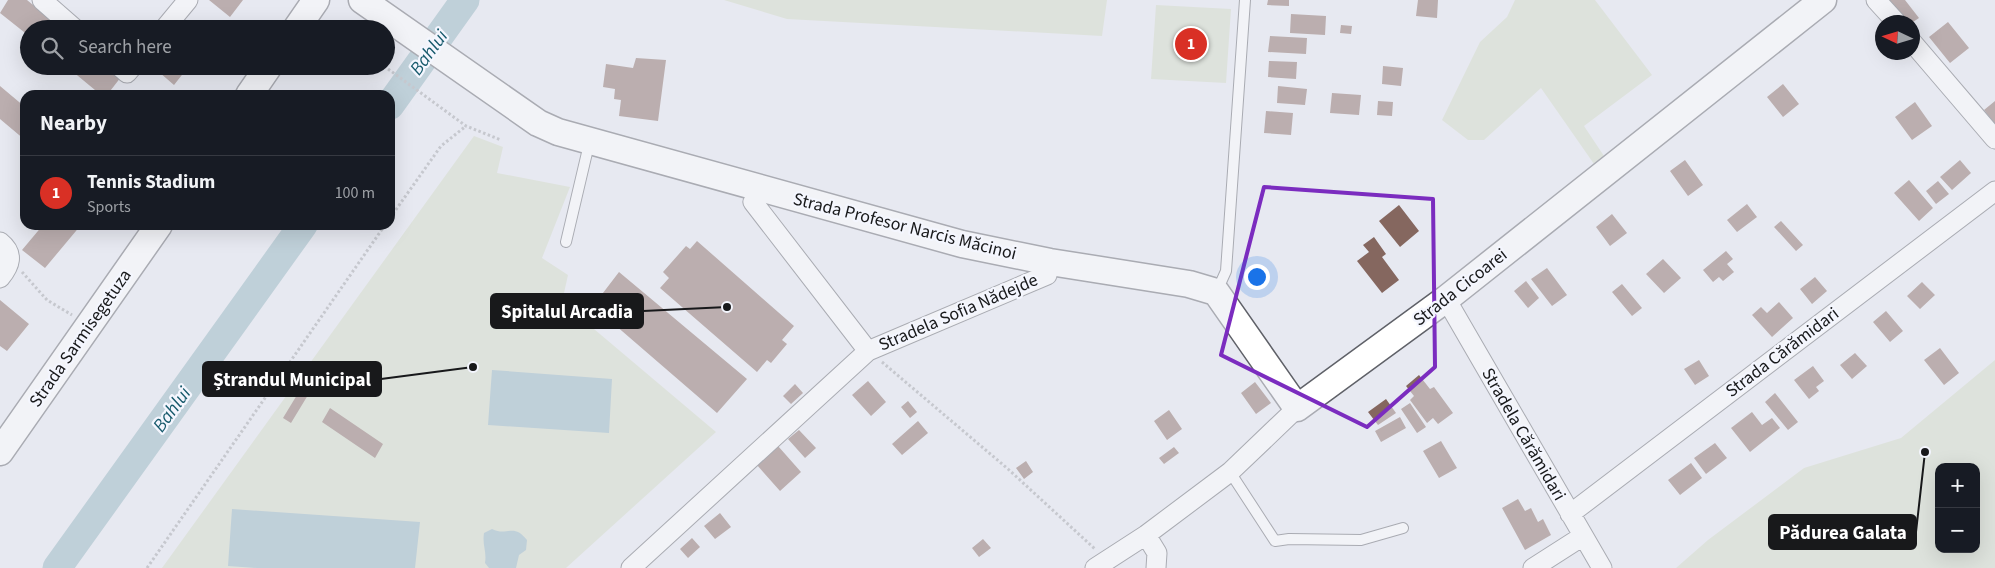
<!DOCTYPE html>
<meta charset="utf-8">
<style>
:root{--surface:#171b24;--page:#20242c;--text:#f1f3f6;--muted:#9ea1a6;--line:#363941;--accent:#d93025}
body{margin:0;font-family:"Source Sans 3",sans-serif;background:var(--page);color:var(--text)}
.controls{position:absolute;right:15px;bottom:15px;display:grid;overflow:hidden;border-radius:10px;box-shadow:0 5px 20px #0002}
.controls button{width:45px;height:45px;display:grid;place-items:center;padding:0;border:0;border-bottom:1px solid var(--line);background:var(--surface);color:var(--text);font:25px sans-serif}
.compass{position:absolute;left:1875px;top:15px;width:45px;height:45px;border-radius:50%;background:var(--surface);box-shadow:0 5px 20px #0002;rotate:274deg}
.you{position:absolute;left:1256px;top:276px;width:18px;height:18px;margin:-12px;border:4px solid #fff;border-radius:50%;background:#1a73e8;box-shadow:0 0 0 8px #1a73e833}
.badge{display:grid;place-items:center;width:32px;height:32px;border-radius:50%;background:var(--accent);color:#fff;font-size:16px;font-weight:700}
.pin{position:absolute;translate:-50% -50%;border:2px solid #fff;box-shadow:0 1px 5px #0006}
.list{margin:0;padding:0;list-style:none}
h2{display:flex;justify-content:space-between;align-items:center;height:65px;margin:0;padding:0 20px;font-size:21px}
h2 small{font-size:16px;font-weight:400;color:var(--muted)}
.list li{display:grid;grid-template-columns:32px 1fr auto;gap:15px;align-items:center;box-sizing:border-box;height:75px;padding:0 20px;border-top:1px solid var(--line)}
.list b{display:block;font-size:19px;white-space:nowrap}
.list p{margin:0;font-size:16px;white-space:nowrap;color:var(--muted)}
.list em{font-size:16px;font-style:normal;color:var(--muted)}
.icon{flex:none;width:28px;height:28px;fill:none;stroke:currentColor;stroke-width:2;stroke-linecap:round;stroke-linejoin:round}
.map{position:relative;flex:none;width:1995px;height:568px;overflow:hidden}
.search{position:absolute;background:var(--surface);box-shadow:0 5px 20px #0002;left:20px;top:20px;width:375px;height:55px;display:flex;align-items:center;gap:12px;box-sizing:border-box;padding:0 18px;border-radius:28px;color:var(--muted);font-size:19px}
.panel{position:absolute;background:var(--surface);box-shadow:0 5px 20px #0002;left:20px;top:90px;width:375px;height:140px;border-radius:15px}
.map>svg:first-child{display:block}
.green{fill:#d1d9c4;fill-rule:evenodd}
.water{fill:#8fb1bc}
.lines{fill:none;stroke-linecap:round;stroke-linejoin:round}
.river{stroke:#8fb1bc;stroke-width:29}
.building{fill:#85675f}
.lane-casing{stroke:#5f6168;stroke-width:12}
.street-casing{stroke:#5f6168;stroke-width:21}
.secondary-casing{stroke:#5f6168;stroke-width:29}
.path{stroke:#9d9fa5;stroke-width:3;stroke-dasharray:2.5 2.5;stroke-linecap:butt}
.lane{stroke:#fff;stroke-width:10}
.street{stroke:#fff;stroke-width:19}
.secondary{stroke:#fff;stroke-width:26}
.marked{fill:none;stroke:#7b2cbf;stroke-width:4;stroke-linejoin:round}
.labels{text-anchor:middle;stroke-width:4.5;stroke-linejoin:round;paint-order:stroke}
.street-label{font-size:18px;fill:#18191b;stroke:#f4f6fe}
.water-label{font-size:19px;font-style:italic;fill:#175a6c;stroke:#f4f6fe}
.leader{fill:none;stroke:#18191b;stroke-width:2}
.callout-dot{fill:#18191b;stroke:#f4f6fe;stroke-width:2}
.callout{fill:#18191b;stroke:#18191b;stroke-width:2}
.callout-label{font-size:19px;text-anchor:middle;font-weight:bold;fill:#fff}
</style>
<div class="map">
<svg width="1995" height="568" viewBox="0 0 1995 568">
<rect width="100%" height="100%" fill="#e7e9f1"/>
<path class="green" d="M 724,0 L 1107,0 L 1102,36 L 787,19 Z
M 1515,0 L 1595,0 L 1652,75 L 1584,126 L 1604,156 L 1594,164 L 1541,88 L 1484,140 L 1468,140 L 1442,120 L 1480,42 L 1507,17 Z
M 1156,5 L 1231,9 L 1226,83 L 1151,79 Z
M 474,136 L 503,147 L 497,173 L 570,187 L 542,258 L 568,275 L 562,302 L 716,432 L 566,568 L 162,568 Z
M 1995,360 L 1995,568 L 1676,568 L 1708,540 L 1804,468 L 1901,438 ZM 1939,467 L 1976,467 L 1976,549 L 1939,549 Z"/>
<path class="water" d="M 492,370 L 612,379 L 609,433 L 488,425 Z
M 232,509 L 420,522 L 415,568 L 257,568 L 228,566 Z
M 492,529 C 508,537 513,522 527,540 L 526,550 L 519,555 L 516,568 L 489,568 L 485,563 C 487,552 482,545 484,533 Z"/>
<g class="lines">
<path class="river" d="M 390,105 L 465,0
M 57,568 L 303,225"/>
</g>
<path class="building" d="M 8,0 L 27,0 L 62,29 L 29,29 L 29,36 L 0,13 Z
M 209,0 L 243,0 L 230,17 Z
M 1268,0 L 1289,0 L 1289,6 L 1267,5 Z
M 1418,0 L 1438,0 L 1437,18 L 1416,16 Z
M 1882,0 L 1905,0 L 1919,18 L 1913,22 L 1899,22 Z
M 1291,14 L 1326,16 L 1325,35 L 1290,33 Z
M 1948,22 L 1969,48 L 1950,63 L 1929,37 Z
M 1341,25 L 1352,26 L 1351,34 L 1340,33 Z
M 1270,36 L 1307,38 L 1306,54 L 1268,52 Z
M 636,58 L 666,60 L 658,121 L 619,116 L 621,100 L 614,99 L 615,89 L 603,87 L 606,64 L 633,68 Z
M 1269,61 L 1297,62 L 1296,79 L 1268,77 Z
M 66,66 L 108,66 L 121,77 L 107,95 L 101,95 Z
M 152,66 L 189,66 L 174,85 Z
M 1383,66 L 1403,68 L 1401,86 L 1382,84 Z
M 1783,84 L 1799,104 L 1783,117 L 1767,97 Z
M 0,86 L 25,107 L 25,140 L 0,119 Z
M 1278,86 L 1307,89 L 1305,105 L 1277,103 Z
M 1332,93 L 1361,95 L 1359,115 L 1330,113 Z
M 1378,101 L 1393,102 L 1392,116 L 1377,115 Z
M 1995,101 L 1995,124 L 1984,110 Z
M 1915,102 L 1932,126 L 1912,140 L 1895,117 Z
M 1266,111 L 1293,113 L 1291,135 L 1264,133 Z
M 1685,160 L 1703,185 L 1688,196 L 1670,171 Z
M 1960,160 L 1971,173 L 1952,190 L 1940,177 Z
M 1909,180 L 1933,208 L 1919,221 L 1894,193 Z
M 1938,181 L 1949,194 L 1936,204 L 1926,191 Z
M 1747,204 L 1757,217 L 1737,232 L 1727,220 Z
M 1399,205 L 1419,231 L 1400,247 L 1379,221 Z
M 1612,214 L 1627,233 L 1610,246 L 1596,227 Z
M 1781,221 L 1803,245 L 1796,251 L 1774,227 Z
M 43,225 L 81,225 L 45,268 L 22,250 Z
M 1374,237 L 1386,254 L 1382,257 L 1399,280 L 1382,293 L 1357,261 L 1369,252 L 1363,245 Z
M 697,241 L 794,326 L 782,340 L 787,344 L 771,363 L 767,360 L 757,372 L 660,288 L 669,278 L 663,272 L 686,246 L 690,249 Z
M 1726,251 L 1733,259 L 1727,264 L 1734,272 L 1723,281 L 1719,277 L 1713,282 L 1703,270 Z
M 1663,259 L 1681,278 L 1664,293 L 1646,274 Z
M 1547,268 L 1567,295 L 1552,306 L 1531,279 Z
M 619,272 L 747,379 L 717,413 L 593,306 Z
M 1815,277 L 1827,291 L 1812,304 L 1800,289 Z
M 1526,281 L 1539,298 L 1528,308 L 1514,291 Z
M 1922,282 L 1935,295 L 1920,309 L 1907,296 Z
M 1622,284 L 1642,308 L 1632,316 L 1612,292 Z
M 0,300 L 29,324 L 7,351 L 0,346 Z
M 1779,302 L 1793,318 L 1772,337 L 1752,315 L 1761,307 L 1767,313 Z
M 1886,311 L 1903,331 L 1890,342 L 1873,322 Z
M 1940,348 L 1959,373 L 1944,385 L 1924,360 Z
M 1855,353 L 1867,366 L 1852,379 L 1840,365 Z
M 1699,360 L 1709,376 L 1695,385 L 1684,369 Z
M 1813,366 L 1824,381 L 1816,387 L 1819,391 L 1809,399 L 1794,380 Z
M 1419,375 L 1430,389 L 1434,387 L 1453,413 L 1438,424 L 1433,418 L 1427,423 L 1410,400 L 1414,396 L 1406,386 Z
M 868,381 L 886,402 L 871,416 L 852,395 Z
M 1255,382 L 1271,403 L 1256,414 L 1241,393 Z
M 795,384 L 803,393 L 791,404 L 783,396 Z
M 300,390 L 308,395 L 291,423 L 283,418 Z
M 1775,393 L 1798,422 L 1788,430 L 1765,402 Z
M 1386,399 L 1396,413 L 1378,425 L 1368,412 Z
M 908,401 L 917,412 L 910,418 L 901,407 Z
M 1410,403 L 1426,427 L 1417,433 L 1401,409 Z
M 330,408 L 383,444 L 375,458 L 322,422 Z
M 1169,410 L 1182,429 L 1167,440 L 1154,421 Z
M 1752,412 L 1762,425 L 1772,418 L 1780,428 L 1750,452 L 1731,428 Z
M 1400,417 L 1406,428 L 1381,442 L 1375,431 Z
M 918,421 L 928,433 L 902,455 L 892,444 Z
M 799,430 L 816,448 L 805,458 L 788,439 Z
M 1441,441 L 1457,468 L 1439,478 L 1423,451 Z
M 1715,443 L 1727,458 L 1706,474 L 1694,458 Z
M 778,446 L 801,472 L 780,491 L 757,465 Z
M 1174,447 L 1179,453 L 1164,464 L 1159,458 Z
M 1026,461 L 1033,472 L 1024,479 L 1016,468 Z
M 1691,463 L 1702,478 L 1680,495 L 1668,480 Z
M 1518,499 L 1525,511 L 1531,508 L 1538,522 L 1543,519 L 1551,535 L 1525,550 L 1502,508 Z
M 720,513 L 731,527 L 715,539 L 704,526 Z
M 692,538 L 700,547 L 688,558 L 680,549 Z
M 983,539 L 991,548 L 979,557 L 972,548 Z"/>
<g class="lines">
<defs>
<path id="lane" d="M 566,242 L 590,140
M 1217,291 L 1226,271 L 1245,0
M 1230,472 L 1275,541 L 1289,539 L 1361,540 L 1403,528"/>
<path id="street" d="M 42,0 L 75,29
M 1876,0 L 1896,22
M 164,29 L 188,0
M 1912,42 L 1995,139
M 119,66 L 127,73 L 133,66
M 761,189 L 753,202 L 868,351
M 0,242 C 15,254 10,266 0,278
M 1446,299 L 1602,568
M 1570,514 L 1995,191
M 1146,535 L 1157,553 L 1156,568
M 631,568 L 868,351 L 1047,275 L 1050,262
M 1095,568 L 1146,535 L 1230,472 L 1297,408
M 1533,568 L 1583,536"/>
<path id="secondary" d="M 362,0 L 538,123 L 558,132 L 962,244 L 1050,262 L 1189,284 L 1216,292 L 1297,408 L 1446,299 L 1823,0
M 296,29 L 316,0
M 249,95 L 269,66
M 0,452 L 159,225"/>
</defs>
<use href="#lane" class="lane-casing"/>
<use href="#street" class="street-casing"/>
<use href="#secondary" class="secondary-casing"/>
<path class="path" d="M 325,23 L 333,29
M 384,66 L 466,126 L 501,140
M 390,218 L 441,146 L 466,126
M 22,272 L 47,300 L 72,315
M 882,362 L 1008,469 L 1095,549
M 147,568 L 385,225"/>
<use href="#lane" class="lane"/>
<use href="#street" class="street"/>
<use href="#secondary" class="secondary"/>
</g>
<path d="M0 0H1995V568H0ZM 1264,187 L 1433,199 L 1435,367 L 1367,427 L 1221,355 Z" fill="#e7e9f1" fill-opacity=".55" fill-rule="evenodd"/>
<path class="marked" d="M 1264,187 L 1433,199 L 1435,367 L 1367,427 L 1221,355 Z"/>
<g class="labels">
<g class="street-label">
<text transform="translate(905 226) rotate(14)" y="6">Strada Profesor Narcis Măcinoi</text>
<text transform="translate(1460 287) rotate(-38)" y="6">Strada Cicoarei</text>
<text transform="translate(958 312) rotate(-23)" y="6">Stradela Sofia Nădejde</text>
<text transform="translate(80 338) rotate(-55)" y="6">Strada Sarmisegetuza</text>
<text transform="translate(1782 352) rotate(-37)" y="6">Strada Cărămidari</text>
<text transform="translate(1524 434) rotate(60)" y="6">Stradela Cărămidari</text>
</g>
<g class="water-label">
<text transform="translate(428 52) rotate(-54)" y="7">Bahlui</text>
<text transform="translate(171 409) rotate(-54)" y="7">Bahlui</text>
</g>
</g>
<path class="leader" d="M727 307L643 311M473 367L381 379M1925 452L1916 532"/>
<g class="callout-dot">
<circle cx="727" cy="307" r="5"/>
<circle cx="473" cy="367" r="5"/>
<circle cx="1925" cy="452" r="5"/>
</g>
<g class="callout">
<rect x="491" y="294" width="152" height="34" rx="5"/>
<rect x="203" y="362" width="178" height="34" rx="5"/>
<rect x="1769" y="515" width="147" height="34" rx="5"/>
</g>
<g class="callout-label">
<text x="567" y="318">Spitalul Arcadia</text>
<text x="292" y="386">Ștrandul Municipal</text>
<text x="1843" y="539">Pădurea Galata</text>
</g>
</svg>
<div class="controls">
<button>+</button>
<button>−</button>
</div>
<svg class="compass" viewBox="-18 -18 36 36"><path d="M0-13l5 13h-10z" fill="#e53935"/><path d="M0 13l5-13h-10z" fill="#9ea1a6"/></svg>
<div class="you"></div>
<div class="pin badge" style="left:1191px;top:44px">1</div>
<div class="search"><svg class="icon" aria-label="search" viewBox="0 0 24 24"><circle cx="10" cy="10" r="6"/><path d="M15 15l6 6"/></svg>Search here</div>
<section class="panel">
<h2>Nearby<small></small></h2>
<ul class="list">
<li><span class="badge">1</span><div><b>Tennis Stadium</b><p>Sports</p></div><em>100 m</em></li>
</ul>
</section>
</div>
